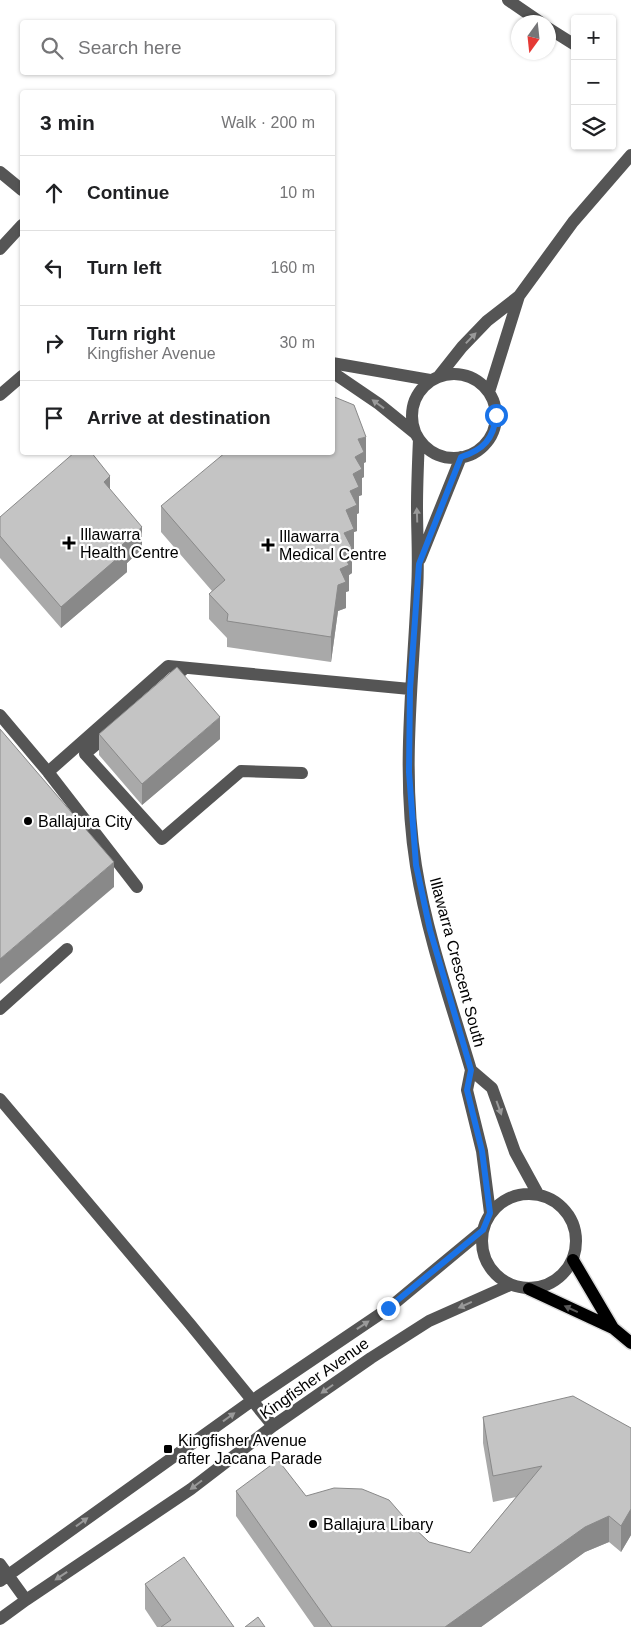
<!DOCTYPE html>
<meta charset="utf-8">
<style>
:root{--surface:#fff;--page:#f6f6f6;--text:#202124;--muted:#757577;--line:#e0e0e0}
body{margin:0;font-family:Arial,sans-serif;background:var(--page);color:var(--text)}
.controls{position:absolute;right:15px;top:15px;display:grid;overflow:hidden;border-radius:5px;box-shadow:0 1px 4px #0004}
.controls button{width:45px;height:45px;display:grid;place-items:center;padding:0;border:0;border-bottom:1px solid var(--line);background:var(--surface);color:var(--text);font:25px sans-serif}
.compass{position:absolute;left:511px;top:15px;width:45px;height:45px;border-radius:50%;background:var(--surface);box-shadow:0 1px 4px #0004;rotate:195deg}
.stop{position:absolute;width:15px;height:15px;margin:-11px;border:4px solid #1a73e8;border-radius:50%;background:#fff}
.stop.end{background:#1a73e8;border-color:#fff;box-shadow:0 1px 5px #0008}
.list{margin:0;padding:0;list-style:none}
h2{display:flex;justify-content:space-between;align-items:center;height:65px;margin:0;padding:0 20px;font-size:21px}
h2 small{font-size:16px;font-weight:400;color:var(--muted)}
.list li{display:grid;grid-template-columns:32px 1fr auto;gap:15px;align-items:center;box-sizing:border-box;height:75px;padding:0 20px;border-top:1px solid var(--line)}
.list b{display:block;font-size:19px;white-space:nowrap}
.list p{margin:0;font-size:16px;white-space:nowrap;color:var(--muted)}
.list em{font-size:16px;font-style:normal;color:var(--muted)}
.icon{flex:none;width:28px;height:28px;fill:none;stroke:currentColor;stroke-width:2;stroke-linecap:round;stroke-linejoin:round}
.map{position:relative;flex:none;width:631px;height:1627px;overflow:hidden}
.search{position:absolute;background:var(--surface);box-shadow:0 1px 4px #0004;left:20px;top:20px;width:315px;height:55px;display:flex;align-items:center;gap:12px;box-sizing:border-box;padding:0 18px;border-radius:5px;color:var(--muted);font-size:19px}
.panel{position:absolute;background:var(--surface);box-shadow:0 1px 4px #0004;left:20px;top:90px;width:315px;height:365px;border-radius:5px}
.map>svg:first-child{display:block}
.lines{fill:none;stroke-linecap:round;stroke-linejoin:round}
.major-casing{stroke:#dbdbdb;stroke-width:15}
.minor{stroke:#555;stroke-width:12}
.major{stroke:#000;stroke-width:12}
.wall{fill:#a9a9a9}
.shaded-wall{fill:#898989}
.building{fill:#c4c4c4;stroke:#898989}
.oneway{fill:#999}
.oneway2{fill:#595959}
.route{stroke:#1a73e8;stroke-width:6}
.poi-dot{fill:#000;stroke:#fff;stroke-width:2}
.labels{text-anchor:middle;stroke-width:4.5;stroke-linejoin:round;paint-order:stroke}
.poi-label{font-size:16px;fill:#000;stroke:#fff;text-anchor:start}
.street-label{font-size:16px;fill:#000;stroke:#fff}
</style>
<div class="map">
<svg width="631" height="1627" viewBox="0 0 631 1627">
<rect width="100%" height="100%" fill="#fff"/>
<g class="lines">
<defs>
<path id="major" d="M 573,1260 L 613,1328
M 529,1289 L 613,1328 L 631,1343"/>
</defs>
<use href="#major" class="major-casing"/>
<path class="minor" d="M 508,0 L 540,22
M 548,28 L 575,45
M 0,172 L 22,190
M 0,249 L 22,225
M 332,363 L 430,380
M 332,372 L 379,404 L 416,434
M412 416a42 42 0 1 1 84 0a42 42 0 1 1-84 0Z
M 439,376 L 462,347 L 487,321 L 519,296 L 573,222 L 631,155
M 489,392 L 519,296
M 0,395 L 22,376
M 419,439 C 418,462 417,484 417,507 C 417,535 419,562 417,590 C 413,682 401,774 416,866 C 427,935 451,1003 471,1070 L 467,1090 L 482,1151 L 490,1213
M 420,559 L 461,457
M 169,682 L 185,668
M 0,715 L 48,772 L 137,887
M 112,731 L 85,754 L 162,839 L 241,771 L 302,773
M 48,772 L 168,666 L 410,689
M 0,1009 L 67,949
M 471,1070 L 492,1088 L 515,1152 L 538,1194
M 0,1099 L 190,1324 L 273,1426
M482 1241a47 47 0 1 1 94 0a47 47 0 1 1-94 0Z
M 0,1564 L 26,1600
M 0,1581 L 253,1400 L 389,1308 L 483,1230
M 0,1619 L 26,1600 L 191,1489 L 273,1426 L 371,1358 L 429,1321 L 510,1285"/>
<use href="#major" class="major"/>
</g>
<path class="wall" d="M 366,462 L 364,463 L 364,477 L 362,478 L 362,495 L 359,496 L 359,513 L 357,514 L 357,531 L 354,532 L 354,555 L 352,556 L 352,573 L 349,575 L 349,591 L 346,592 L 346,608 L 338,611 L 331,662 L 227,647 L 227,638 L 209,619 L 209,594 L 212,591 L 161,532 L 161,506 Z
M 110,490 L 142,549 L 127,563 L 127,572 L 61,628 L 0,558 L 0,517 Z
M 99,734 L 220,739 L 142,805 L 99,755 Z
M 483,1417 L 631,1428 L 631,1535 L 621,1552 L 609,1542 L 585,1552 L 481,1627 L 314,1627 L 236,1516 L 236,1491 L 306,1496 L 409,1523 L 429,1542 L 470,1553 L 516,1497 L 493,1502 L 483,1443 Z
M 145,1584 L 234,1627 L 157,1627 L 145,1609 Z"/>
<path class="shaded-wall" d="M 366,437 L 366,462 L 364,463 L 364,477 L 362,478 L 362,495 L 359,496 L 359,513 L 357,514 L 357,531 L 354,532 L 354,555 L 352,556 L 352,573 L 349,575 L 349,591 L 346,592 L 346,608 L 338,611 L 331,662 L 331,637 L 340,569 L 346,510 L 350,491 L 355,457 L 358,439 Z
M 110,476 L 110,497 L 104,482 Z
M 142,527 L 142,549 L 127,563 L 127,572 L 61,628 L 61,607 L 122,545 Z
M 220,717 L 220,739 L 142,805 L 142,784 Z
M 114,862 L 114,887 L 0,984 L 0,959 Z
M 631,1509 L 631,1535 L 621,1552 L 621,1526 Z
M 609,1516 L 609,1542 L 585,1552 L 481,1627 L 445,1627 L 585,1527 Z"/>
<path class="building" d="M 332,396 L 354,405 L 366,437 L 358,439 L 364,452 L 355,457 L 362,469 L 353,474 L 359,487 L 350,491 L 357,505 L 346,510 L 354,529 L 344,533 L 352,548 L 342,552 L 349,565 L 340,569 L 346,582 L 338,585 L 331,637 L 227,621 L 228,614 L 209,594 L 225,580 L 161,506 L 226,452 L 332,452 Z
M 75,452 L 91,452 L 110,476 L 104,482 L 142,527 L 122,545 L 127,550 L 61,607 L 0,536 L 0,517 Z
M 177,667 L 220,717 L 142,784 L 99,734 Z
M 0,729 L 114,862 L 0,959 Z
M 573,1396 L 631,1428 L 631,1509 L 621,1526 L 609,1516 L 585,1527 L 445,1627 L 332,1627 L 236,1491 L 278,1460 L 306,1496 L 334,1488 L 362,1489 L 389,1500 L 409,1523 L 429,1542 L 470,1553 L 542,1466 L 493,1476 L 483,1417 Z
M 184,1557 L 234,1627 L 161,1627 L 171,1620 L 145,1584 Z
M 258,1617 L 265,1627 L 245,1627 Z"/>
<defs><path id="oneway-solid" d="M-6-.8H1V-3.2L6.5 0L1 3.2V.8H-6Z" transform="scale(1.25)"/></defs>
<g class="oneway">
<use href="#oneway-solid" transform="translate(471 338) rotate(-46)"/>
<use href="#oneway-solid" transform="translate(378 404) rotate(-144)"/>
<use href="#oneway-solid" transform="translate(417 515) rotate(-92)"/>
<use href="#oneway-solid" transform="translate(499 1108) rotate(70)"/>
<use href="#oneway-solid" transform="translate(465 1305) rotate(156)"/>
<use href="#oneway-solid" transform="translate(363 1325) rotate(-34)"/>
<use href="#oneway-solid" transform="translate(327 1389) rotate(145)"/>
<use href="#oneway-solid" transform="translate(229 1417) rotate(-36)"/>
<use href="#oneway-solid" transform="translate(196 1485) rotate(143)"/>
<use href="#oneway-solid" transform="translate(82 1522) rotate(-36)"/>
<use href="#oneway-solid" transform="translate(61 1576) rotate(146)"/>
</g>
<use class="oneway2" href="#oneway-solid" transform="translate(571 1309) rotate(-155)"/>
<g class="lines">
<path class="route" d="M 388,1308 L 483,1230 L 490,1213 L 482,1151 L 467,1090 L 471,1070 L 430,930 L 416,865 L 409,772 L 410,689 L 419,564 L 461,457 C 483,450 494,439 496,415"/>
</g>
<g class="poi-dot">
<path d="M66.5 535.5h5v5h5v5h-5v5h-5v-5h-5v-5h5z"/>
<path d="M265.5 537.5h5v5h5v5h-5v5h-5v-5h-5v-5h5z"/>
<circle cx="28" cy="821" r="5"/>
<rect x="163" y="1444" width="10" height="10" rx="2.5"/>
<circle cx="313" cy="1524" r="5"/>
</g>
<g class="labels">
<g class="poi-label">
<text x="80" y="540">Illawarra<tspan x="80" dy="18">Health Centre</tspan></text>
<text x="279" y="542">Illawarra<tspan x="279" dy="18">Medical Centre</tspan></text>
<text x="38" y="827">Ballajura City</text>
<text x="178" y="1446">Kingfisher Avenue<tspan x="178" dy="18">after Jacana Parade</tspan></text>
<text x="323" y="1530">Ballajura Libary</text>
</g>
<g class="street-label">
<text transform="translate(458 962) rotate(75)" y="6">Illawarra Crescent South</text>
<text transform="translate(314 1378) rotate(-35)" y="6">Kingfisher Avenue</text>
</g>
</g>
</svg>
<div class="controls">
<button>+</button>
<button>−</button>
<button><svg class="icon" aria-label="layers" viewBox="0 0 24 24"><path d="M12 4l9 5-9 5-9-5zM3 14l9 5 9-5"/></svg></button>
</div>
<svg class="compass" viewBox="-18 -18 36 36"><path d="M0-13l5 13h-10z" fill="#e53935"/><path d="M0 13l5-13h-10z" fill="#757577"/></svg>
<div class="stop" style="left:496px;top:415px"></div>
<div class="stop end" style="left:388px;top:1308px"></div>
<div class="search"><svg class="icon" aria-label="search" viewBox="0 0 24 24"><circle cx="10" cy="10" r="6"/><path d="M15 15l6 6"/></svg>Search here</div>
<section class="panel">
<h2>3 min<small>Walk · 200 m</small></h2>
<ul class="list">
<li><svg class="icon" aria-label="ahead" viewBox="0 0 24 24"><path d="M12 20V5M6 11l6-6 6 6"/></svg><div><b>Continue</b></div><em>10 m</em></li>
<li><svg class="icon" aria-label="left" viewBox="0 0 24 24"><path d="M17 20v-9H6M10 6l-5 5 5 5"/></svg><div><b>Turn left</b></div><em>160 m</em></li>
<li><svg class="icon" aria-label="right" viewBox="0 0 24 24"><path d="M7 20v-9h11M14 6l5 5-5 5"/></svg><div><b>Turn right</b><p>Kingfisher Avenue</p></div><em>30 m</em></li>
<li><svg class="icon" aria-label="arrive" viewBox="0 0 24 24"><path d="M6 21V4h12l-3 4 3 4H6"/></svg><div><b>Arrive at destination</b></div></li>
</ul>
</section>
</div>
